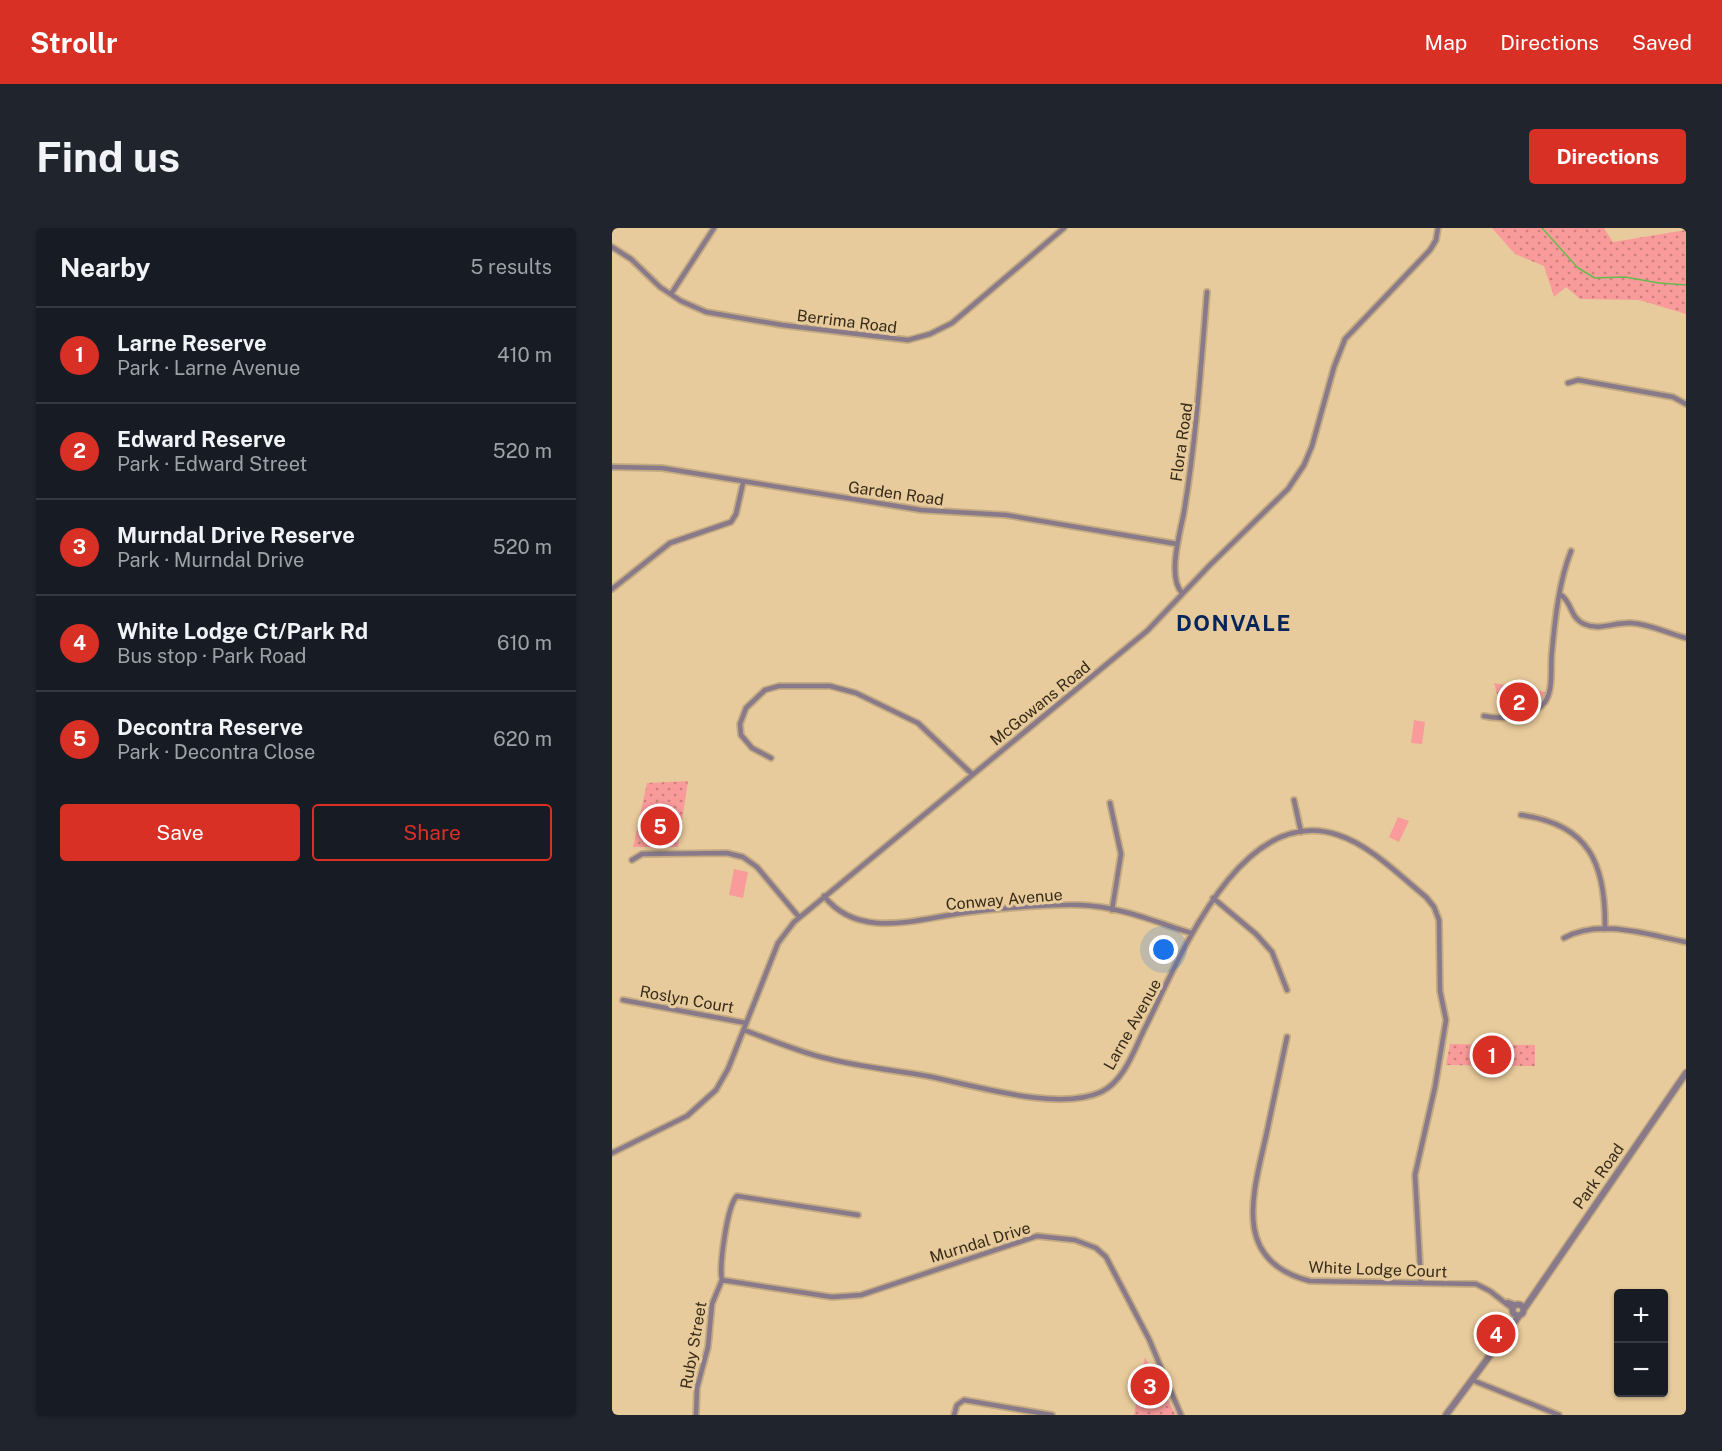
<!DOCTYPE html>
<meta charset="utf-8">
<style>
:root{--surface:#171b24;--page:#20242c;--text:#f1f3f6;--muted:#9ea1a6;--line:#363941;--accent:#d93025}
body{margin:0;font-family:"Public Sans",sans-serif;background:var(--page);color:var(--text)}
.controls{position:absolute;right:18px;bottom:18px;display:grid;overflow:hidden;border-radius:6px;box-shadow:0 2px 4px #0004}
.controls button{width:54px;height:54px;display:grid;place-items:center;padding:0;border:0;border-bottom:2px solid var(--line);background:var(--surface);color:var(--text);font:30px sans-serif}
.you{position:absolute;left:552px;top:722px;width:21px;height:21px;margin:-15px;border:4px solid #fff;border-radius:50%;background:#1a73e8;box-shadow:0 0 0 9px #1a73e833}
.badge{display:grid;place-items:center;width:39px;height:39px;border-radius:50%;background:var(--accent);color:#fff;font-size:20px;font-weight:700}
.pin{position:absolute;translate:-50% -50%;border:3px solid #fff;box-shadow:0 2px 6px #0006}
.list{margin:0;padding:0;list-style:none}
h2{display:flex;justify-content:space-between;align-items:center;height:78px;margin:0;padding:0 24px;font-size:26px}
h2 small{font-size:20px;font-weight:400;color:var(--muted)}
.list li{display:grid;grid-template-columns:39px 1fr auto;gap:18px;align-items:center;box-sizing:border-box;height:96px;padding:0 24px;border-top:2px solid var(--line)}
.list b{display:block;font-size:22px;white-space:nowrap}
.list p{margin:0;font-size:20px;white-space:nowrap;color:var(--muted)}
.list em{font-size:20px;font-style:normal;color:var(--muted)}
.actions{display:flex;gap:12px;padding:18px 24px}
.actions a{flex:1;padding:14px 0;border:2px solid var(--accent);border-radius:6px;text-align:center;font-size:21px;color:var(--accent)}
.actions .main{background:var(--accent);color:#fff}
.map{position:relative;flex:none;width:1074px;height:1187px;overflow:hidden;border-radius:6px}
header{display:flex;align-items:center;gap:36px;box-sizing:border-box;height:84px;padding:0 30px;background:var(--accent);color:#fff}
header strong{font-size:28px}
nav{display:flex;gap:33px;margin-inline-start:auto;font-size:21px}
.intro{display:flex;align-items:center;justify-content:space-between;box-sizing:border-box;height:144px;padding:0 36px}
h1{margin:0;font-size:42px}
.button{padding:15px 27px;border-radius:6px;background:var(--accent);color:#fff;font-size:21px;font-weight:700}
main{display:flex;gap:36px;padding:0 36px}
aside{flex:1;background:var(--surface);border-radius:6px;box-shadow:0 2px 4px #0004}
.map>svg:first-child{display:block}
.park{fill:url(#park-dots)}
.pitch{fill:#f99b9a}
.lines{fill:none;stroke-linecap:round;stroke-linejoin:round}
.stream{stroke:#64bc50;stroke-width:1.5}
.minor-casing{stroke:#c5ab82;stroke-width:8}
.tertiary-casing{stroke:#c5ab82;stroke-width:9}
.minor{stroke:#887a8b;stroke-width:4.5}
.tertiary{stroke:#887a8b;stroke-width:6}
.labels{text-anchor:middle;stroke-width:6;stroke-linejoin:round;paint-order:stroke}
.street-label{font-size:16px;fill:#372b19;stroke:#e8cb9c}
.district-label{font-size:22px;font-weight:bold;letter-spacing:1.5px;fill:#062559;stroke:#e8cb9c}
</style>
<header>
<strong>Strollr</strong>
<nav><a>Map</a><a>Directions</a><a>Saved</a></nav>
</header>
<div class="intro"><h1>Find us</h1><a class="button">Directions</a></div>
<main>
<aside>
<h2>Nearby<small>5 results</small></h2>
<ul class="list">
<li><span class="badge">1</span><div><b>Larne Reserve</b><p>Park · Larne Avenue</p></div><em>410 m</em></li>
<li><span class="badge">2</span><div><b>Edward Reserve</b><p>Park · Edward Street</p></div><em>520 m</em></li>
<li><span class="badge">3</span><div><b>Murndal Drive Reserve</b><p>Park · Murndal Drive</p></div><em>520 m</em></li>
<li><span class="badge">4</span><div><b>White Lodge Ct/Park Rd</b><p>Bus stop · Park Road</p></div><em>610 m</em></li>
<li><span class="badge">5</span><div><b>Decontra Reserve</b><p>Park · Decontra Close</p></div><em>620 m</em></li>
</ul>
<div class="actions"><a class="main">Save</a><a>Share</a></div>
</aside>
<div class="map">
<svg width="1074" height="1187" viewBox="0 0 1074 1187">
<defs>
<pattern id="park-dots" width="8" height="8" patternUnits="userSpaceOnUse" patternTransform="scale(1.5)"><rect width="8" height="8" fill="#f99b9a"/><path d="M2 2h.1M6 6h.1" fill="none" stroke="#ca7f7d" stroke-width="1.8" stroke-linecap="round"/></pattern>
</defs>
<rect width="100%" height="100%" fill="#e8cb9c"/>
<path class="park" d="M 880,0 L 992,0 L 1001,14 L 1074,2 L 1074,86 L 1027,72 L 968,71 L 954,59 L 942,69 L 932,38 L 903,26 Z
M 882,455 L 933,464 C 928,480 906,484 891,487 Z
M 76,553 L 66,619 L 21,619 L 35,555 Z
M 838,816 L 923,817 L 923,838 L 834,837 Z
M 533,1129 L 564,1187 L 522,1187 Z"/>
<path class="pitch" d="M 802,492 L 813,494 L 810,516 L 799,515 Z
M 786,589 L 797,593 L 787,614 L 777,609 Z
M 122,641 L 136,644 L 131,670 L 117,667 Z"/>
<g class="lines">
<path class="stream" d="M 930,0 L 966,40 L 983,50 L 1013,49 L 1047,55 L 1074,57"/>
<defs>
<path id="minor" d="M 0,19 L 19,31 L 48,59 L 69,73 L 94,84 L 170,97 L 296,112 L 318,106 L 340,95 L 452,0
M 59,66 L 102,0
M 956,155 L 966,152 L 1061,169 L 1074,176
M 0,239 L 50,240 L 309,282 L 394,287 L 565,316
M 0,361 L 58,315 L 119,294 L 124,286 L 131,255
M 570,365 C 555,349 568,305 572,284 C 584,212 589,138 595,64
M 949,367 C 960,374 958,390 972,396 C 988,403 1002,394 1019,395 C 1038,396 1055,405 1074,410
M 872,488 C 889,492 922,489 933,474 C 942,461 938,438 940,423 C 943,391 947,353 959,323
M 159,530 L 140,520 L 129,507 L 128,496 L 134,480 L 153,462 L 167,458 L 218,458 L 244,465 L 306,495 L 360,546
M 682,572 L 689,604
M 498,575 L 509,626 L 500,682
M 909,587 C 978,596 994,637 993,701
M 20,632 L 30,626 L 115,625 L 131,629 L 145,639 L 187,689
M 212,668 C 248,714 310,689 358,684 C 394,680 433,676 468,677 C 506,678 544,694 579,705
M 601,670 L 644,706 L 660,724 L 675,762
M 952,710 C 989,690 1036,707 1074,714
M 11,772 L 134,795
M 132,802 C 157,811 182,822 209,829 C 243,838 280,842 315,848 C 361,857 446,884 489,864 C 513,853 523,819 534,798 C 567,732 628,574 726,607 C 758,617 788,648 814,669 L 822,679 L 827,692 L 828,763 L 834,792 L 823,859 L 803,947 L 809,1055
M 675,809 C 668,842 661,875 654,908 C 641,966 619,1033 698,1053 L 864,1056 L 878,1063 L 901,1081
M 0,925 L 75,888 L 104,862 L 116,841 L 166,715 L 182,694 L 535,403 L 598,337 L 676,261 L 692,237 L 700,218 L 722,139 L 733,111 L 818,22 L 824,12 L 826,0
M 110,1052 L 220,1069 L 249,1067 L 425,1008 L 463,1012 L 484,1020 L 494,1029 L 537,1111 L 569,1187
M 110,1052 C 107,1039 115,977 125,968 L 246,987
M 896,1074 L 904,1077
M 860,1152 L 947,1187
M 84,1187 L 85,1160 L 96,1119 L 100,1076 L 110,1052
M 342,1187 L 345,1177 L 352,1172 L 440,1187"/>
<path id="tertiary" d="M900.5 1082a5.5 5.5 0 1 1 11 0a5.5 5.5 0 1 1-11 0Z
M 912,1081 L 1074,845
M 834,1187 L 907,1088"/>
</defs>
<use href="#minor" class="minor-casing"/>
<use href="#tertiary" class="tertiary-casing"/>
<use href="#minor" class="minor"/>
<use href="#tertiary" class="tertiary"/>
</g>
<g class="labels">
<g class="street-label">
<text transform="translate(235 93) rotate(7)" y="6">Berrima Road</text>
<text transform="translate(569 214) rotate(-82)" y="6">Flora Road</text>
<text transform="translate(284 265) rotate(8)" y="6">Garden Road</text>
<text transform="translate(428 475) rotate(-39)" y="6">McGowans Road</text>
<text transform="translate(392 671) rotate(-5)" y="6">Conway Avenue</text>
<text transform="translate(75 771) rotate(10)" y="6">Roslyn Court</text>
<text transform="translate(520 796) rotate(-61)" y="6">Larne Avenue</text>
<text transform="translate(986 948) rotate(-55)" y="6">Park Road</text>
<text transform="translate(368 1014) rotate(-17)" y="6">Murndal Drive</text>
<text transform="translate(766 1041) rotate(2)" y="6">White Lodge Court</text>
<text transform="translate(81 1117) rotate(-80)" y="6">Ruby Street</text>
</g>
<g class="district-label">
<text x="622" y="403">DONVALE</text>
</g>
</g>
</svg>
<div class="controls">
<button>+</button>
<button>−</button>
</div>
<div class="you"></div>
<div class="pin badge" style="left:880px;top:827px">1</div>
<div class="pin badge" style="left:907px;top:474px">2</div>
<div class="pin badge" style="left:538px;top:1158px">3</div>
<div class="pin badge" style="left:884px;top:1106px">4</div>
<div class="pin badge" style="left:48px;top:598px">5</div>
</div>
</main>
